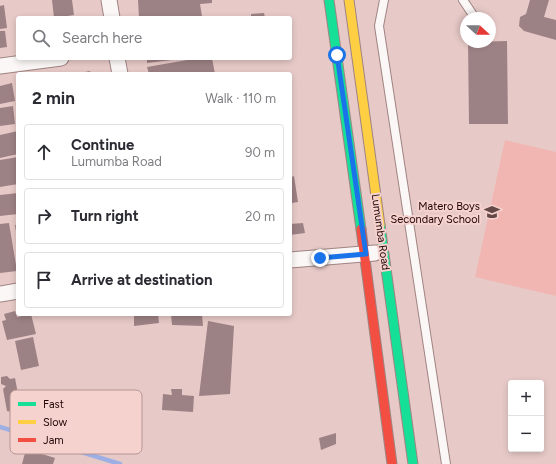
<!DOCTYPE html>
<meta charset="utf-8">
<style>
:root{--surface:#fff;--page:#f2f2f3;--text:#2b2b33;--muted:#7c7c81;--line:#e1e1e2}
body{margin:0;font-family:Figtree,sans-serif;background:var(--page);color:var(--text)}
.controls{position:absolute;right:12px;bottom:12px;display:grid;overflow:hidden;border-radius:4px;box-shadow:0 2px 6px #0003}
.controls button{width:36px;height:36px;display:grid;place-items:center;padding:0;border:0;border-bottom:1px solid var(--line);background:var(--surface);color:var(--text);font:20px sans-serif}
.compass{position:absolute;left:460px;top:12px;width:36px;height:36px;border-radius:50%;background:var(--surface);box-shadow:0 2px 6px #0003;rotate:111deg}
.stop{position:absolute;width:12px;height:12px;margin:-9px;border:3px solid #1a73e8;border-radius:50%;background:#fff}
.stop.end{background:#1a73e8;border-color:#fff;box-shadow:0 1px 4px #0008}
.list{margin:0;padding:0;list-style:none}
h2{display:flex;justify-content:space-between;align-items:center;height:52px;margin:0;padding:0 16px;font-size:17px}
h2 small{font-size:13px;font-weight:400;color:var(--muted)}
.list li{display:grid;grid-template-columns:26px 1fr auto;gap:12px;align-items:center;box-sizing:border-box;height:56px;margin:0 8px 8px;padding:0 8px;border:1px solid var(--line);border-radius:4px}
.list b{display:block;font-size:15px;white-space:nowrap}
.list p{margin:0;font-size:13px;white-space:nowrap;color:var(--muted)}
.list em{font-size:13px;font-style:normal;color:var(--muted)}
.icon{flex:none;width:22px;height:22px;fill:none;stroke:currentColor;stroke-width:2;stroke-linecap:round;stroke-linejoin:round}
.map{position:relative;flex:none;width:556px;height:464px;overflow:hidden}
.search{position:absolute;background:var(--surface);box-shadow:0 2px 6px #0003;left:16px;top:16px;width:276px;height:44px;display:flex;align-items:center;gap:10px;box-sizing:border-box;padding:0 14px;border-radius:4px;color:var(--muted);font-size:15px}
.panel{position:absolute;background:var(--surface);box-shadow:0 2px 6px #0003;left:16px;top:72px;width:276px;height:244px;border-radius:4px}
.map>svg:first-child{display:block}
.green{fill:#f1b6b1}
.lines{fill:none;stroke-linecap:round;stroke-linejoin:round}
.stream{stroke:#9eafe3;stroke-width:4.5}
.building{fill:#9d8285}
.lane-casing{stroke:#9f8482;stroke-width:10}
.street-casing{stroke:#9f8482;stroke-width:17}
.fast-casing{stroke:#9f8482;stroke-width:11}
.slow-casing{stroke:#9f8482;stroke-width:11}
.jam-casing{stroke:#9f8482;stroke-width:11}
.lane{stroke:#fbf7f7;stroke-width:8}
.street{stroke:#fbf7f7;stroke-width:15}
.fast{stroke:#16e098;stroke-width:9}
.slow{stroke:#ffcf43;stroke-width:9}
.jam{stroke:#f24e42;stroke-width:9}
.route{stroke:#1a73e8;stroke-width:5}
.labels{text-anchor:middle;stroke-width:4;stroke-linejoin:round;paint-order:stroke}
.poi-label{font-size:11px;fill:#1d0303;stroke:#f6d2ce;text-anchor:end}
.street-label{font-size:11px;fill:#1d0303;stroke:#f6d2ce}
.key{fill:#f6d2ce;stroke:#b59491;stroke-width:1}
.key-label{font-size:11px;fill:#1d0303}
</style>
<div class="map">
<svg width="556" height="464" viewBox="0 0 556 464">
<rect width="100%" height="100%" fill="#e7cac8"/>
<path class="green" d="M 505,140 L 556,152 L 556,296 L 475,277 Z"/>
<g class="lines">
<path class="stream" d="M 0,427 L 120,464"/>
</g>
<path class="building" d="M 52,0 L 72,0 L 74,15 L 54,18 Z
M 138,0 L 212,0 L 212,3 L 200,4 L 202,16 L 183,18 L 139,18 Z
M 530,0 L 549,0 L 544,17 L 556,20 L 556,40 L 524,31 L 519,26 L 520,17 L 526,14 Z
M 4,5 L 7,28 L 0,29 L 0,6 Z
M 264,13 L 265,18 L 251,18 L 251,14 Z
M 0,31 L 5,31 L 7,47 L 0,48 Z
M 507,41 L 508,124 L 469,124 L 468,42 Z
M 147,58 L 180,58 L 180,59 L 147,63 Z
M 199,58 L 212,58 L 215,74 L 149,74 L 147,67 Z
M 90,71 L 91,74 L 80,74 L 80,73 Z
M 12,83 L 15,101 L 0,104 L 0,86 Z
M 13,106 L 15,124 L 0,126 L 0,108 Z
M 18,131 L 18,154 L 0,158 L 0,135 Z
M 18,157 L 18,184 L 0,187 L 0,160 Z
M 294,176 L 298,202 L 292,203 L 290,178 Z
M 18,193 L 18,214 L 0,216 L 0,195 Z
M 9,223 L 17,271 L 0,273 L 0,224 Z
M 303,223 L 305,233 L 290,235 L 290,224 Z
M 15,225 L 18,225 L 18,238 L 17,238 Z
M 15,311 L 17,317 L 31,314 L 36,334 L 7,340 L 2,321 L 6,320 L 4,314 Z
M 134,314 L 158,314 L 159,323 L 134,326 Z
M 171,314 L 202,314 L 203,326 L 172,325 Z
M 208,321 L 234,326 L 230,394 L 199,396 Z
M 33,337 L 39,366 L 21,370 L 15,341 Z
M 7,376 L 10,379 L 15,378 L 22,415 L 11,417 L 12,412 L 7,411 L 3,389 L 6,386 L 1,384 L 1,377 Z
M 171,389 L 182,389 L 182,395 L 194,396 L 193,412 L 162,410 L 163,394 L 172,395 Z
M 336,433 L 336,444 L 321,450 L 319,438 Z
M 26,449 L 55,458 L 53,464 L 22,464 Z"/>
<g class="lines">
<defs>
<path id="lane" d="M 384,0 L 379,26 L 446,464
M 463,0 L 475,18"/>
<path id="street" d="M 109,0 L 112,18
M 117,58 L 120,74
M 0,66 L 61,58
M 290,260 L 375,253
M 0,294 L 18,291"/>
<path id="fast" d="M 329,0 L 361,229
M 380,225 L 413,464"/>
<path id="slow" d="M 349,0 L 380,225"/>
<path id="jam" d="M 361,229 L 392,464"/>
</defs>
<use href="#lane" class="lane-casing"/>
<use href="#street" class="street-casing"/>
<use href="#fast" class="fast-casing"/>
<use href="#slow" class="slow-casing"/>
<use href="#jam" class="jam-casing"/>
<use href="#lane" class="lane"/>
<use href="#street" class="street"/>
<use href="#fast" class="fast"/>
<use href="#slow" class="slow"/>
<use href="#jam" class="jam"/>
</g>
<g class="lines">
<path class="route" d="M 320,258 L 366,254 L 337,55"/>
</g>
<defs>
<symbol id="school-bare" viewBox="-9 -9 18 18"><path d="M0-5L7-2L0 1L-7-2ZM-4 1L0 2.5L4 1V4Q0 6-4 4Z" fill="#644948" stroke="#f6d2ce" stroke-width="2.5" paint-order="stroke"/></symbol>
</defs>
<g fill-rule="evenodd">
<use href="#school-bare" x="481" y="201" width="22" height="22"/>
</g>
<g class="labels">
<g class="poi-label">
<text x="480" y="210">Matero Boys<tspan x="480" dy="13">Secondary School</tspan></text>
</g>
<g class="street-label">
<text transform="translate(381 232) rotate(82)" y="4">Lumumba Road</text>
</g>
</g>
<rect x="10" y="390" width="132" height="64" rx="6" class="key"/>
<rect x="18" y="402" width="18" height="4" fill="#16e098"/>
<rect x="18" y="420" width="18" height="4" fill="#ffcf43"/>
<rect x="18" y="438" width="18" height="4" fill="#f24e42"/>
<g class="key-label">
<text x="43" y="408">Fast</text>
<text x="43" y="426">Slow</text>
<text x="43" y="444">Jam</text>
</g>
</svg>
<div class="controls">
<button>+</button>
<button>−</button>
</div>
<svg class="compass" viewBox="-18 -18 36 36"><path d="M0-13l5 13h-10z" fill="#e53935"/><path d="M0 13l5-13h-10z" fill="#7c7c81"/></svg>
<div class="stop" style="left:337px;top:55px"></div>
<div class="stop end" style="left:320px;top:258px"></div>
<div class="search"><svg class="icon" aria-label="search" viewBox="0 0 24 24"><circle cx="10" cy="10" r="6"/><path d="M15 15l6 6"/></svg>Search here</div>
<section class="panel">
<h2>2 min<small>Walk · 110 m</small></h2>
<ul class="list">
<li><svg class="icon" aria-label="ahead" viewBox="0 0 24 24"><path d="M12 20V5M6 11l6-6 6 6"/></svg><div><b>Continue</b><p>Lumumba Road</p></div><em>90 m</em></li>
<li><svg class="icon" aria-label="right" viewBox="0 0 24 24"><path d="M7 20v-9h11M14 6l5 5-5 5"/></svg><div><b>Turn right</b></div><em>20 m</em></li>
<li><svg class="icon" aria-label="arrive" viewBox="0 0 24 24"><path d="M6 21V4h12l-3 4 3 4H6"/></svg><div><b>Arrive at destination</b></div></li>
</ul>
</section>
</div>
